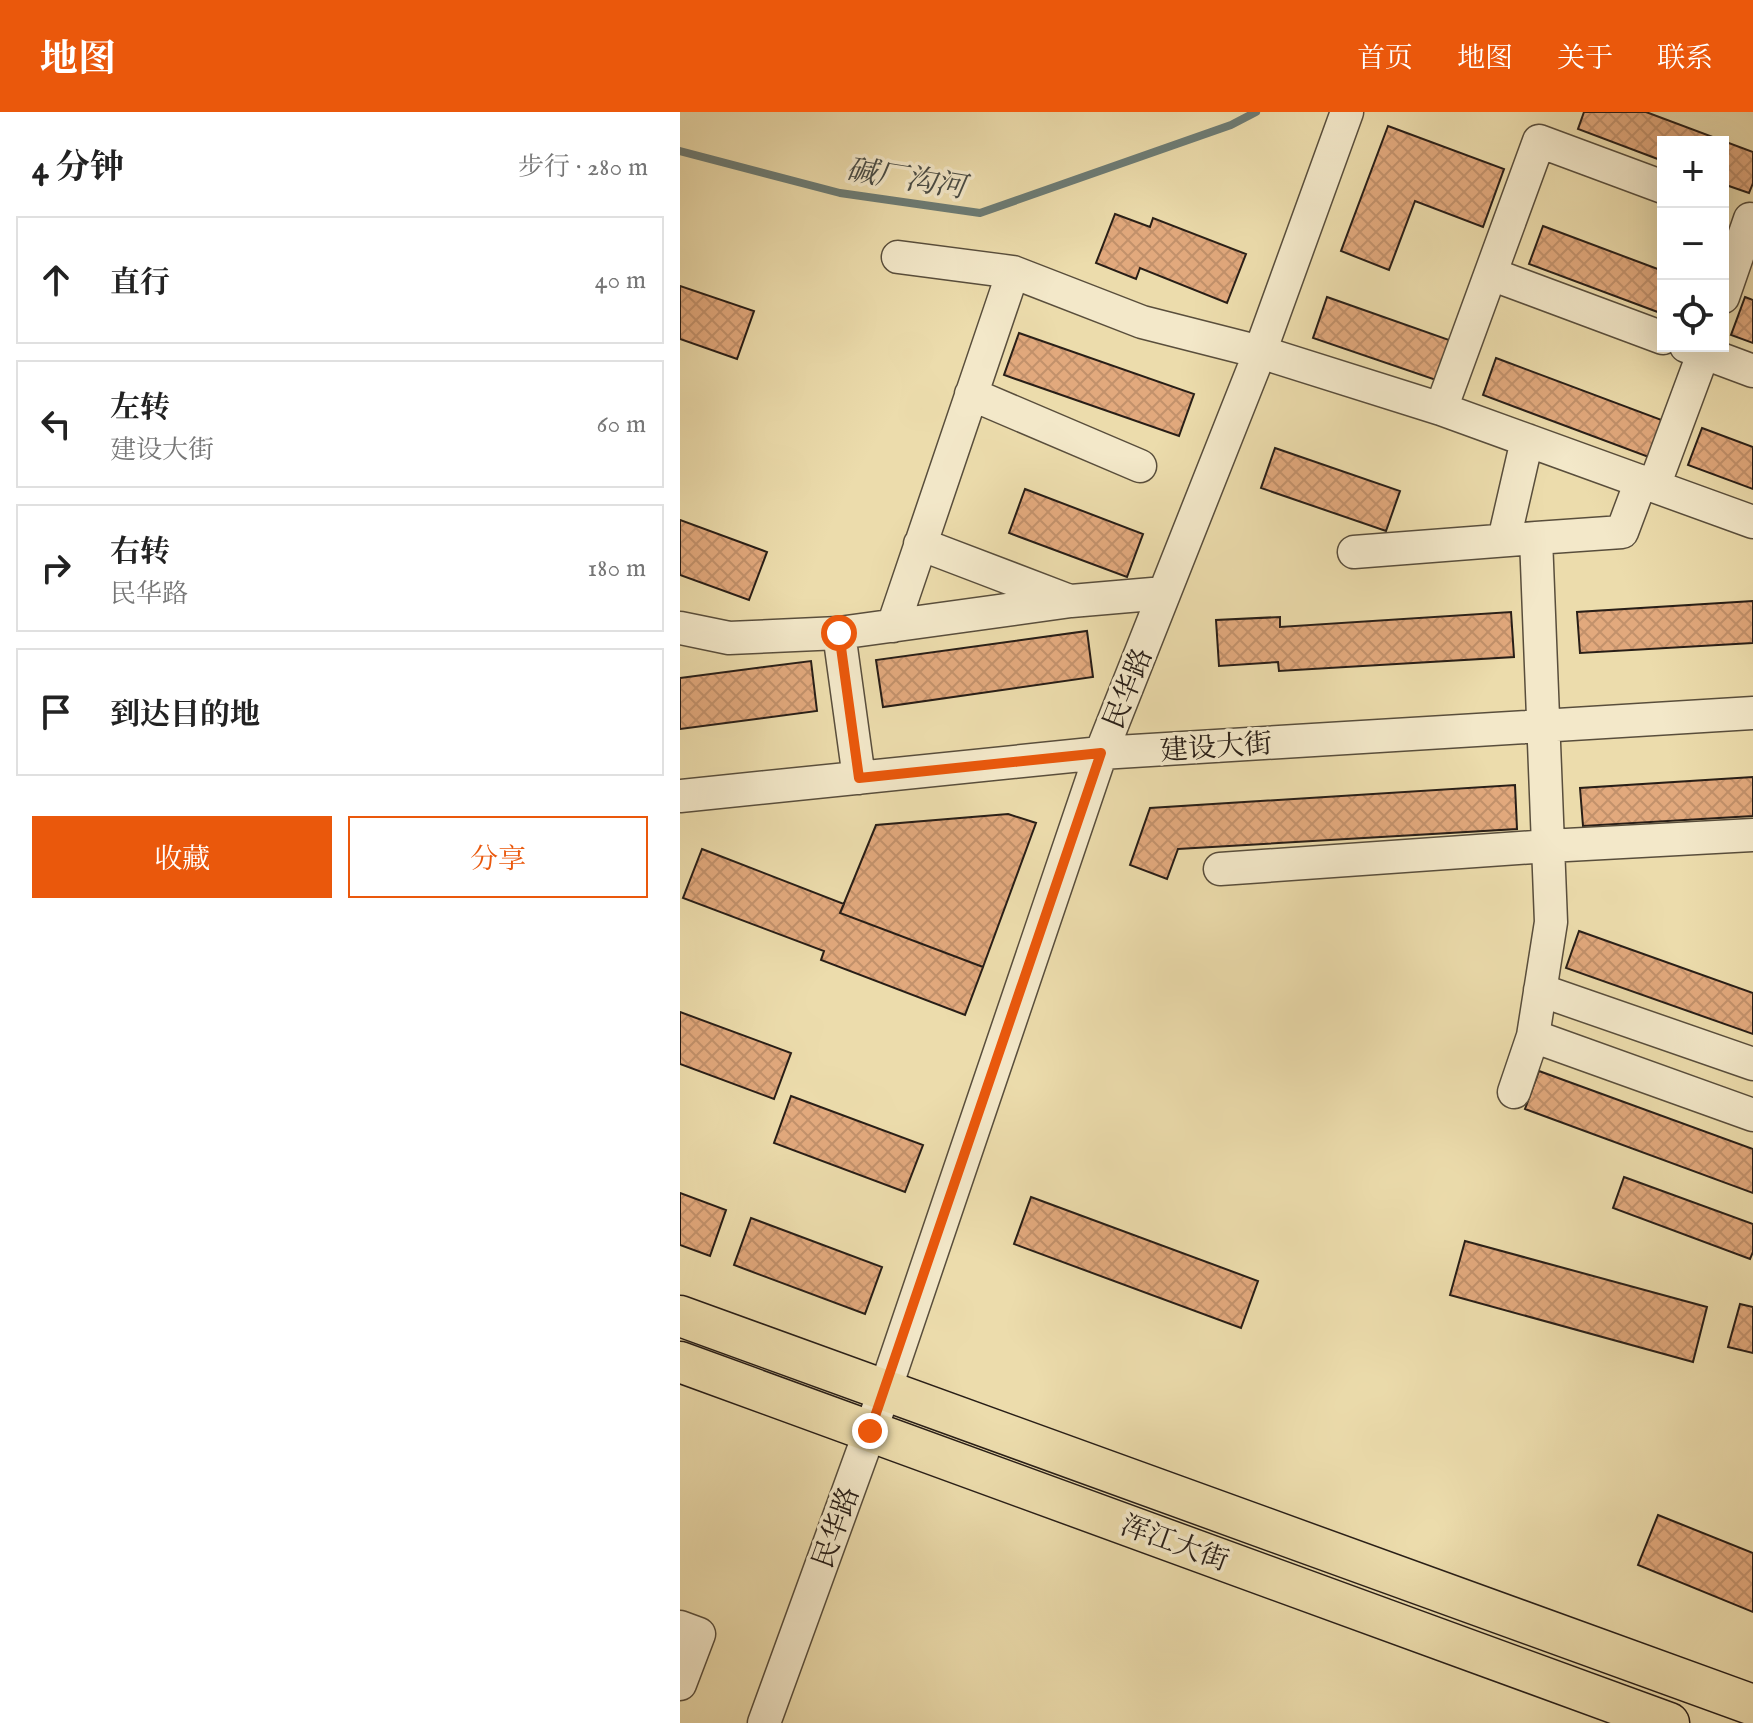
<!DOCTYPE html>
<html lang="zh">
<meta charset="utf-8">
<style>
:root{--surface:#fff;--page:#f6f6f6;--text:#222;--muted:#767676;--line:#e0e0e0;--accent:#ea580c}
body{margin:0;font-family:"IM FELL English","Noto Serif SC",serif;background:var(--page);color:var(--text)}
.controls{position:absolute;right:24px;top:24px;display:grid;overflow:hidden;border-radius:0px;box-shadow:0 8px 32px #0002}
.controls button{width:72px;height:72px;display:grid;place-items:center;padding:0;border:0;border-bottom:2px solid var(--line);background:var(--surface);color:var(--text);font:40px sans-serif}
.stop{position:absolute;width:24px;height:24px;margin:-18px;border:6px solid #ea580c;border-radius:50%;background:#fff}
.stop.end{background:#ea580c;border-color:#fff;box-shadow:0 2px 8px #0008}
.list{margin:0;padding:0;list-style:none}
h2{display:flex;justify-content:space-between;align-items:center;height:104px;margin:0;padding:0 32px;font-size:34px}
h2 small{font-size:26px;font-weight:400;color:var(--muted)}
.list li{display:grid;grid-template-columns:52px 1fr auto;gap:24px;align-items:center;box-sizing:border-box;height:128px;margin:0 16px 16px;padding:0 16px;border:2px solid var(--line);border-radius:0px}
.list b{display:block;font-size:30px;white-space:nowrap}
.list p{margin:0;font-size:26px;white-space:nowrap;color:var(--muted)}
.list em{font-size:26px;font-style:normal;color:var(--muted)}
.actions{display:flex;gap:16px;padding:24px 32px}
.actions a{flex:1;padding:18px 0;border:2px solid var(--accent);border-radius:0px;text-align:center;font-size:28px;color:var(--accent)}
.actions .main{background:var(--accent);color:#fff}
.icon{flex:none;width:44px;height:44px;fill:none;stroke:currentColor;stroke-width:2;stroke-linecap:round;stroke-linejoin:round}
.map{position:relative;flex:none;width:1073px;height:1611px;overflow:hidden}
header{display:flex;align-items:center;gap:48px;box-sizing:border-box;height:112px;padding:0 40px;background:var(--accent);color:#fff}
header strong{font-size:38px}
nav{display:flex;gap:44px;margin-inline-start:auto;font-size:28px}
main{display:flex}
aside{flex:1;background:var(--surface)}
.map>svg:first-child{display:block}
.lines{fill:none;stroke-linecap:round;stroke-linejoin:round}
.stream{stroke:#6d7c75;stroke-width:8}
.building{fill:url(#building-cross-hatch);stroke:#281e17;stroke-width:2}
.minor-casing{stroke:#594e3c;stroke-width:35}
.major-casing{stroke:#281e17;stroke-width:43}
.minor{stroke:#f3e8c9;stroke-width:32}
.major{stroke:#ecdcac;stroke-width:40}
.route{stroke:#ea580c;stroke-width:10}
.labels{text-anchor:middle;stroke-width:7;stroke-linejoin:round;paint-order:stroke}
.street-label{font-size:28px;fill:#281e17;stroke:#f3e8c9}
.water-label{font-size:30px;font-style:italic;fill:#4a4d46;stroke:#f3e8c9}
</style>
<header>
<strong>地图</strong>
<nav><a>首页</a><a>地图</a><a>关于</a><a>联系</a></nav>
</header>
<main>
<aside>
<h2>4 分钟<small>步行 · 280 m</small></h2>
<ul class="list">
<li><svg class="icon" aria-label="ahead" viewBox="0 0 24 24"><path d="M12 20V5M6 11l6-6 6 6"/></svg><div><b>直行</b></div><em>40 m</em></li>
<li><svg class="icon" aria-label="left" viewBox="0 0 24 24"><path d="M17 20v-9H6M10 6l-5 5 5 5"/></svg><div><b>左转</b><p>建设大街</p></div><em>60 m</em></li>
<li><svg class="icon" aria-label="right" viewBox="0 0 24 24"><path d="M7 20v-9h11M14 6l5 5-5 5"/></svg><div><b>右转</b><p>民华路</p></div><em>180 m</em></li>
<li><svg class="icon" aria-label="arrive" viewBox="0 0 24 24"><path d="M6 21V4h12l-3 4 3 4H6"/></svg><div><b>到达目的地</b></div></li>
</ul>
<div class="actions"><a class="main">收藏</a><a>分享</a></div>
</aside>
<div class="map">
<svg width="1073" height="1611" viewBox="0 0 1073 1611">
<defs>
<pattern id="building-cross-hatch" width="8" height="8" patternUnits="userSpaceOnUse" patternTransform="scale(2)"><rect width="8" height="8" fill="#e2a97d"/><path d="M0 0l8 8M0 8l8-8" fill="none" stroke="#c2916b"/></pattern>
</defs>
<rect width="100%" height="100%" fill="#ecdcac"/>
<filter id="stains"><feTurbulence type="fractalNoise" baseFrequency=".0025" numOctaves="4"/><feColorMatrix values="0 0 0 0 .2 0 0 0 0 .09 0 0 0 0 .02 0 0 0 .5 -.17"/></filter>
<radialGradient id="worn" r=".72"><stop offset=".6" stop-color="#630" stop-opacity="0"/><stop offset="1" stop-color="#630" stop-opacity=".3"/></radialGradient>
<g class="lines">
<path class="stream" d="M 0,39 L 160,81 L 300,101 L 551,13 L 576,0"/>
</g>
<path class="building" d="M 904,0 L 966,0 L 1073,40 L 1073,71 L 1069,81 L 1043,72 L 1043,30 L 983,30 L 983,49 L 898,17 Z
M 708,14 L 824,57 L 803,115 L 735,89 L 709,158 L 661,139 Z
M 435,102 L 470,115 L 473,106 L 566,142 L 547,191 L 460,156 L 456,167 L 416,151 Z
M 863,114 L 983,159 L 983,202 L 849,152 Z
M 0,174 L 74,199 L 57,247 L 0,227 Z
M 647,185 L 772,229 L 759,269 L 633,226 Z
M 1065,185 L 1073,188 L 1073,231 L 1051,223 Z
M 339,221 L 514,282 L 499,324 L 324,263 Z
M 816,246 L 987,310 L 974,347 L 803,283 Z
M 1022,316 L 1073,335 L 1073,377 L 1008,353 Z
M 595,336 L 720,379 L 706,419 L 581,376 Z
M 345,377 L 463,422 L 447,465 L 329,421 Z
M 0,408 L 87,440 L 69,488 L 0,463 Z
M 1073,489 L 1073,531 L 900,541 L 897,500 Z
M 831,500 L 834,545 L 599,559 L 598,550 L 539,554 L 536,508 L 600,505 L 600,515 Z
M 407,519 L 413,565 L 203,595 L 196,548 Z
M 131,549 L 137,599 L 0,617 L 0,566 Z
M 1073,665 L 1073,704 L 903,714 L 900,676 Z
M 835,673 L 837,717 L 498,737 L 487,767 L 450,753 L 470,696 Z
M 328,702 L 356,711 L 303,855 L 160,801 L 196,713 Z
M 22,737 L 164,792 L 160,801 L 303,855 L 285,903 L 141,848 L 144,839 L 3,786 Z
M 899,819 L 1073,881 L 1073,922 L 886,856 Z
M 0,900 L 111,941 L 94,987 L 0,952 Z
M 859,959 L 1073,1037 L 1073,1081 L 845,997 Z
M 111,984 L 243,1033 L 225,1080 L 94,1031 Z
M 944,1065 L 1073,1112 L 1073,1140 L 1070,1147 L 933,1096 Z
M 0,1081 L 46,1098 L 30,1144 L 0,1133 Z
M 351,1085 L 578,1169 L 561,1216 L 334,1132 Z
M 71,1106 L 202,1155 L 185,1202 L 54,1153 Z
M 785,1129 L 1027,1195 L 1013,1250 L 770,1183 Z
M 1060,1192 L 1073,1195 L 1073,1241 L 1048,1235 Z
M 978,1403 L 1073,1441 L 1073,1500 L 958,1453 Z"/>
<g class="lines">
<defs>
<path id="minor" d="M 983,75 L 859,29 L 761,297 L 1073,410
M 218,145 L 333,160
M 811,162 L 983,226
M 1043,185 L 1070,107
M 1006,234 L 1073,259
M 291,282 L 460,354
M 974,374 L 1026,234
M 824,428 L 847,328
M 240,432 L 387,488
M 674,440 L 856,426
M 213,514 L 333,160 L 462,210 L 580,240 L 761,297
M 0,516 L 49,526 L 159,521 L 391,489 L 484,481
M 159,521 L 179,666
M 0,684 L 421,641 L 1073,601
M 540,757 L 868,734 L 1073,723
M 860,878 L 1073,952
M 853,924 L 1073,1003
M 834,980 L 853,924 L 871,810 L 856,426 L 942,420 L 961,369
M 0,1515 L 19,1522 L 0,1572
M 84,1611 L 205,1278 L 421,641 L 580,240 L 667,0"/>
<path id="major" d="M 0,1204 L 1073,1593
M 0,1250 L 989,1611"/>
</defs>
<use href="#minor" class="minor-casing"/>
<use href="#major" class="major-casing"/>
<use href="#minor" class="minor"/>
<use href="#major" class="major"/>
</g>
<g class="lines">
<path class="route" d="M 159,521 L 179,666 L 421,641 L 190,1319"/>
</g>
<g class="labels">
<g class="street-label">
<text transform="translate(447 576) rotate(-68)" y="10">民华路</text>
<text transform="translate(536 634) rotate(-4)" y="10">建设大街</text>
<text transform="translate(155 1415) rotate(-70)" y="10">民华路</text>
<text transform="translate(495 1430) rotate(20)" y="10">浑江大街</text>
</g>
<g class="water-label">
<text transform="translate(226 66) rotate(9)" y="10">碱厂沟河</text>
</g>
</g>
<rect width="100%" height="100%" filter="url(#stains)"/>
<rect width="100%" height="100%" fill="url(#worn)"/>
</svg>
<div class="controls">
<button>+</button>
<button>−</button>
<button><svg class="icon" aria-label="locate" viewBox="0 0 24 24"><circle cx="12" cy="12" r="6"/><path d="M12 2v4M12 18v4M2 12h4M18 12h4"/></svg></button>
</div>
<div class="stop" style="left:159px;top:521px"></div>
<div class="stop end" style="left:190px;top:1319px"></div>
</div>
</main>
